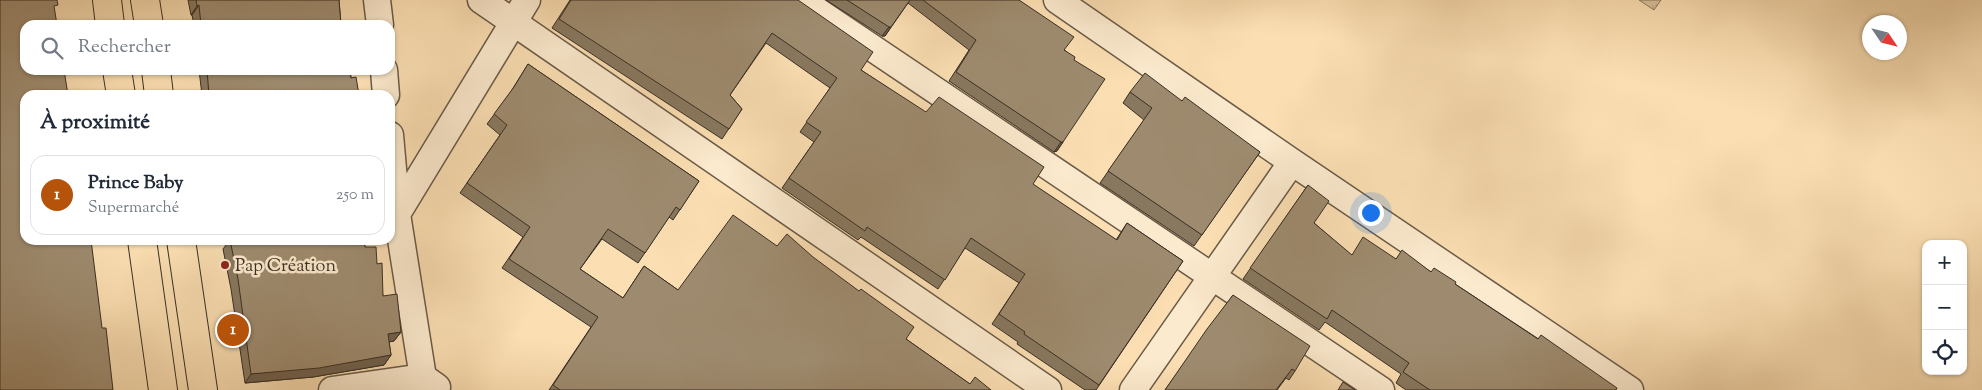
<!DOCTYPE html>
<html lang="fr">
<meta charset="utf-8">
<style>
:root{--surface:#fff;--page:#f2f2f3;--text:#1f2937;--muted:#747a83;--line:#e0e1e3;--accent:#b45309}
body{margin:0;font-family:"Sorts Mill Goudy",serif;background:var(--page);color:var(--text)}
.controls{position:absolute;right:15px;bottom:15px;display:grid;overflow:hidden;border-radius:10px;box-shadow:0 1px 4px #0004}
.controls button{width:45px;height:45px;display:grid;place-items:center;padding:0;border:0;border-bottom:1px solid var(--line);background:var(--surface);color:var(--text);font:25px sans-serif}
.compass{position:absolute;left:1862px;top:15px;width:45px;height:45px;border-radius:50%;background:var(--surface);box-shadow:0 1px 4px #0004;rotate:125deg}
.you{position:absolute;left:1370px;top:212px;width:18px;height:18px;margin:-12px;border:4px solid #fff;border-radius:50%;background:#1a73e8;box-shadow:0 0 0 8px #1a73e833}
.badge{display:grid;place-items:center;width:32px;height:32px;border-radius:50%;background:var(--accent);color:#fff;font-size:16px;font-weight:700}
.pin{position:absolute;translate:-50% -50%;border:2px solid #fff;box-shadow:0 1px 5px #0006}
.list{margin:0;padding:0;list-style:none}
h2{display:flex;justify-content:space-between;align-items:center;height:65px;margin:0;padding:0 20px;font-size:21px}
h2 small{font-size:16px;font-weight:400;color:var(--muted)}
.list li{display:grid;grid-template-columns:32px 1fr auto;gap:15px;align-items:center;box-sizing:border-box;height:80px;margin:0 10px 10px;padding:0 10px;border:1px solid var(--line);border-radius:15px}
.list b{display:block;font-size:19px;white-space:nowrap}
.list p{margin:0;font-size:16px;white-space:nowrap;color:var(--muted)}
.list em{font-size:16px;font-style:normal;color:var(--muted)}
.icon{flex:none;width:28px;height:28px;fill:none;stroke:currentColor;stroke-width:2;stroke-linecap:round;stroke-linejoin:round}
.map{position:relative;flex:none;width:1982px;height:390px;overflow:hidden}
.search{position:absolute;background:var(--surface);box-shadow:0 1px 4px #0004;left:20px;top:20px;width:375px;height:55px;display:flex;align-items:center;gap:12px;box-sizing:border-box;padding:0 18px;border-radius:15px;color:var(--muted);font-size:19px}
.panel{position:absolute;background:var(--surface);box-shadow:0 1px 4px #0004;left:20px;top:90px;width:375px;height:155px;border-radius:15px}
.map>svg:first-child{display:block}
.grass{fill:url(#grass-tufts);stroke:#8a7860}
.lines{fill:none;stroke-linecap:round;stroke-linejoin:round}
.minor-casing{stroke:#6a5b48;stroke-width:29}
.primary-casing{stroke:#392f25;stroke-width:30}
.minor{stroke:#fceace;stroke-width:26}
.primary{stroke:#fbdfb3;stroke-width:28}
.wall{fill:#88785f;stroke:#392f25}
.shaded-wall{fill:#6f614e;stroke:#392f25}
.building{fill:#9e8b6f;stroke:#392f25}
.poi-dot{fill:#8f2418;stroke:#fceace;stroke-width:2}
.labels{text-anchor:middle;stroke-width:5;stroke-linejoin:round;paint-order:stroke}
.poi-label{font-size:18px;fill:#392f25;stroke:#fceace;text-anchor:start}
</style>
<div class="map">
<svg width="1982" height="390" viewBox="0 0 1982 390">
<defs>
<pattern id="grass-tufts" width="24" height="20" patternUnits="userSpaceOnUse" patternTransform="scale(1.25)"><rect width="24" height="20" fill="#dac19b"/><path d="M3 7l-1-3M5 7V3M7 7l1-3M15 17l-1-3M17 17v-4M19 17l1-3" fill="none" stroke="#bca685"/></pattern>
</defs>
<rect width="100%" height="100%" fill="#fbdfb3"/>
<filter id="stains"><feTurbulence type="fractalNoise" baseFrequency=".004" numOctaves="4"/><feColorMatrix values="0 0 0 0 .2 0 0 0 0 .09 0 0 0 0 .02 0 0 0 .5 -.17"/></filter>
<radialGradient id="worn" r=".72"><stop offset=".6" stop-color="#630" stop-opacity="0"/><stop offset="1" stop-color="#630" stop-opacity=".3"/></radialGradient>
<path class="grass" d="M 1639,0 L 1661,0 L 1654,10 Z"/>
<g class="lines">
<defs>
<path id="minor" d="M 377,0 L 380,25
M 481,0 L 1048,390
M 801,0 L 1381,390
M 1057,0 L 1292,162 L 1630,390
M 384,70 L 386,95
M 390,135 L 397,214 L 425,390
M 397,214 L 527,0
M 332,390 L 423,377 L 437,387
M 1133,390 L 1292,162"/>
<path id="primary" d="M 107,0 L 110,25
M 145,0 L 149,25
M 117,70 L 121,95
M 156,70 L 159,95
M 142,240 L 163,390
M 181,240 L 203,390"/>
</defs>
<use href="#minor" class="minor-casing"/>
<use href="#primary" class="primary-casing"/>
<use href="#minor" class="minor"/>
<use href="#primary" class="primary"/>
</g>
<path class="wall" d="M 188,0 L 339,0 L 341,25 L 194,25 L 192,15 L 191,15 Z
M 570,0 L 798,0 L 861,70 L 1116,240 L 1127,223 L 1183,261 L 1096,390 L 1085,390 L 1017,344 L 1018,342 L 992,324 L 1019,283 L 965,248 L 938,289 L 861,237 L 858,240 L 782,188 L 814,142 L 800,132 L 830,88 L 766,43 L 730,95 L 742,109 L 722,139 L 552,28 Z
M 826,0 L 1019,0 L 1074,60 L 1063,142 L 1057,151 L 1054,152 L 949,81 L 969,50 L 908,3 L 885,36 L 882,36 Z
M 528,64 L 699,181 L 673,220 L 669,217 L 638,263 L 602,239 L 580,269 L 623,298 L 644,266 L 678,290 L 906,339 L 970,384 L 991,390 L 549,390 L 591,327 L 502,268 L 523,237 L 460,193 L 500,135 L 487,124 L 510,93 Z
M 199,70 L 350,70 L 351,78 L 359,95 L 202,95 Z
M 1130,92 L 1182,101 L 1260,152 L 1194,246 L 1100,183 L 1144,120 L 1123,103 Z
M 1308,185 L 1314,223 L 1351,255 L 1396,259 L 1431,272 L 1455,284 L 1616,390 L 1406,390 L 1396,383 L 1401,374 L 1325,322 L 1319,330 L 1243,279 Z
M 224,240 L 364,240 L 365,247 L 377,264 L 383,296 L 401,332 L 394,341 L 389,342 L 391,355 L 384,365 L 313,377 L 245,383 L 231,289 L 223,249 L 226,245 Z
M 1233,295 L 1295,371 L 1289,380 L 1286,378 L 1277,390 L 1165,390 Z"/>
<path class="shaded-wall" d="M 199,5 L 192,15 L 191,15 L 197,6 Z
M 889,27 L 891,27 L 885,36 L 882,36 Z
M 1061,142 L 1063,142 L 1057,151 L 1054,152 Z
M 401,332 L 394,341 L 382,343 L 388,334 Z
M 391,355 L 384,365 L 313,377 L 245,383 L 251,374 Z"/>
<path class="building" d="M 0,0 L 57,0 L 58,5 L 54,6 L 57,25 L 25,25 L 25,70 L 64,70 L 68,95 L 25,95 L 25,240 L 91,240 L 102,328 L 106,328 L 113,390 L 0,390 Z
M 196,0 L 339,0 L 341,25 L 201,25 L 199,5 L 197,6 Z
M 571,0 L 798,0 L 873,52 L 861,70 L 926,112 L 939,97 L 1044,167 L 1033,184 L 1117,240 L 1127,223 L 1183,261 L 1099,385 L 1024,334 L 1025,332 L 999,314 L 1025,274 L 971,238 L 945,280 L 867,227 L 865,231 L 789,178 L 821,132 L 806,122 L 837,78 L 772,33 L 730,95 L 742,109 L 729,129 L 559,19 Z
M 847,0 L 910,0 L 891,27 L 889,27 Z
M 923,0 L 1019,0 L 1074,37 L 1064,50 L 1075,57 L 1074,60 L 1105,79 L 1063,142 L 1061,142 L 956,72 L 976,40 Z
M 528,64 L 699,181 L 680,210 L 676,207 L 645,253 L 608,229 L 580,269 L 623,298 L 644,266 L 678,290 L 733,215 L 777,246 L 787,234 L 813,257 L 859,291 L 861,289 L 914,327 L 906,339 L 970,384 L 975,377 L 991,390 L 560,390 L 553,385 L 598,317 L 509,259 L 530,227 L 467,183 L 507,125 L 494,114 L 514,87 Z
M 207,70 L 350,70 L 351,78 L 356,77 L 359,95 L 209,95 Z
M 1145,73 L 1182,101 L 1185,97 L 1260,152 L 1202,235 L 1108,171 L 1152,108 L 1130,92 Z
M 1308,185 L 1329,201 L 1314,223 L 1352,255 L 1363,237 L 1396,259 L 1402,250 L 1431,272 L 1434,268 L 1456,282 L 1455,284 L 1538,339 L 1541,335 L 1617,388 L 1616,390 L 1430,390 L 1403,372 L 1409,363 L 1332,310 L 1327,319 L 1250,268 Z
M 230,240 L 364,240 L 365,247 L 376,247 L 377,264 L 382,263 L 383,296 L 397,294 L 401,332 L 388,334 L 391,355 L 319,368 L 251,374 L 238,279 Z
M 1233,295 L 1310,346 L 1295,371 L 1292,369 L 1276,390 L 1165,390 L 1207,329 Z
M 1343,382 L 1355,390 L 1338,390 Z"/>
<circle class="poi-dot" cx="225" cy="265" r="5"/>
<g class="labels">
<g class="poi-label">
<text x="235" y="271">Pap Création</text>
</g>
</g>
<rect width="100%" height="100%" filter="url(#stains)"/>
<rect width="100%" height="100%" fill="url(#worn)"/>
</svg>
<div class="controls">
<button>+</button>
<button>−</button>
<button><svg class="icon" aria-label="locate" viewBox="0 0 24 24"><circle cx="12" cy="12" r="6"/><path d="M12 2v4M12 18v4M2 12h4M18 12h4"/></svg></button>
</div>
<svg class="compass" viewBox="-18 -18 36 36"><path d="M0-13l5 13h-10z" fill="#e53935"/><path d="M0 13l5-13h-10z" fill="#747a83"/></svg>
<div class="you"></div>
<div class="pin badge" style="left:233px;top:330px">1</div>
<div class="search"><svg class="icon" aria-label="search" viewBox="0 0 24 24"><circle cx="10" cy="10" r="6"/><path d="M15 15l6 6"/></svg>Rechercher</div>
<section class="panel">
<h2>À proximité<small></small></h2>
<ul class="list">
<li><span class="badge">1</span><div><b>Prince Baby</b><p>Supermarché</p></div><em>250 m</em></li>
</ul>
</section>
</div>
